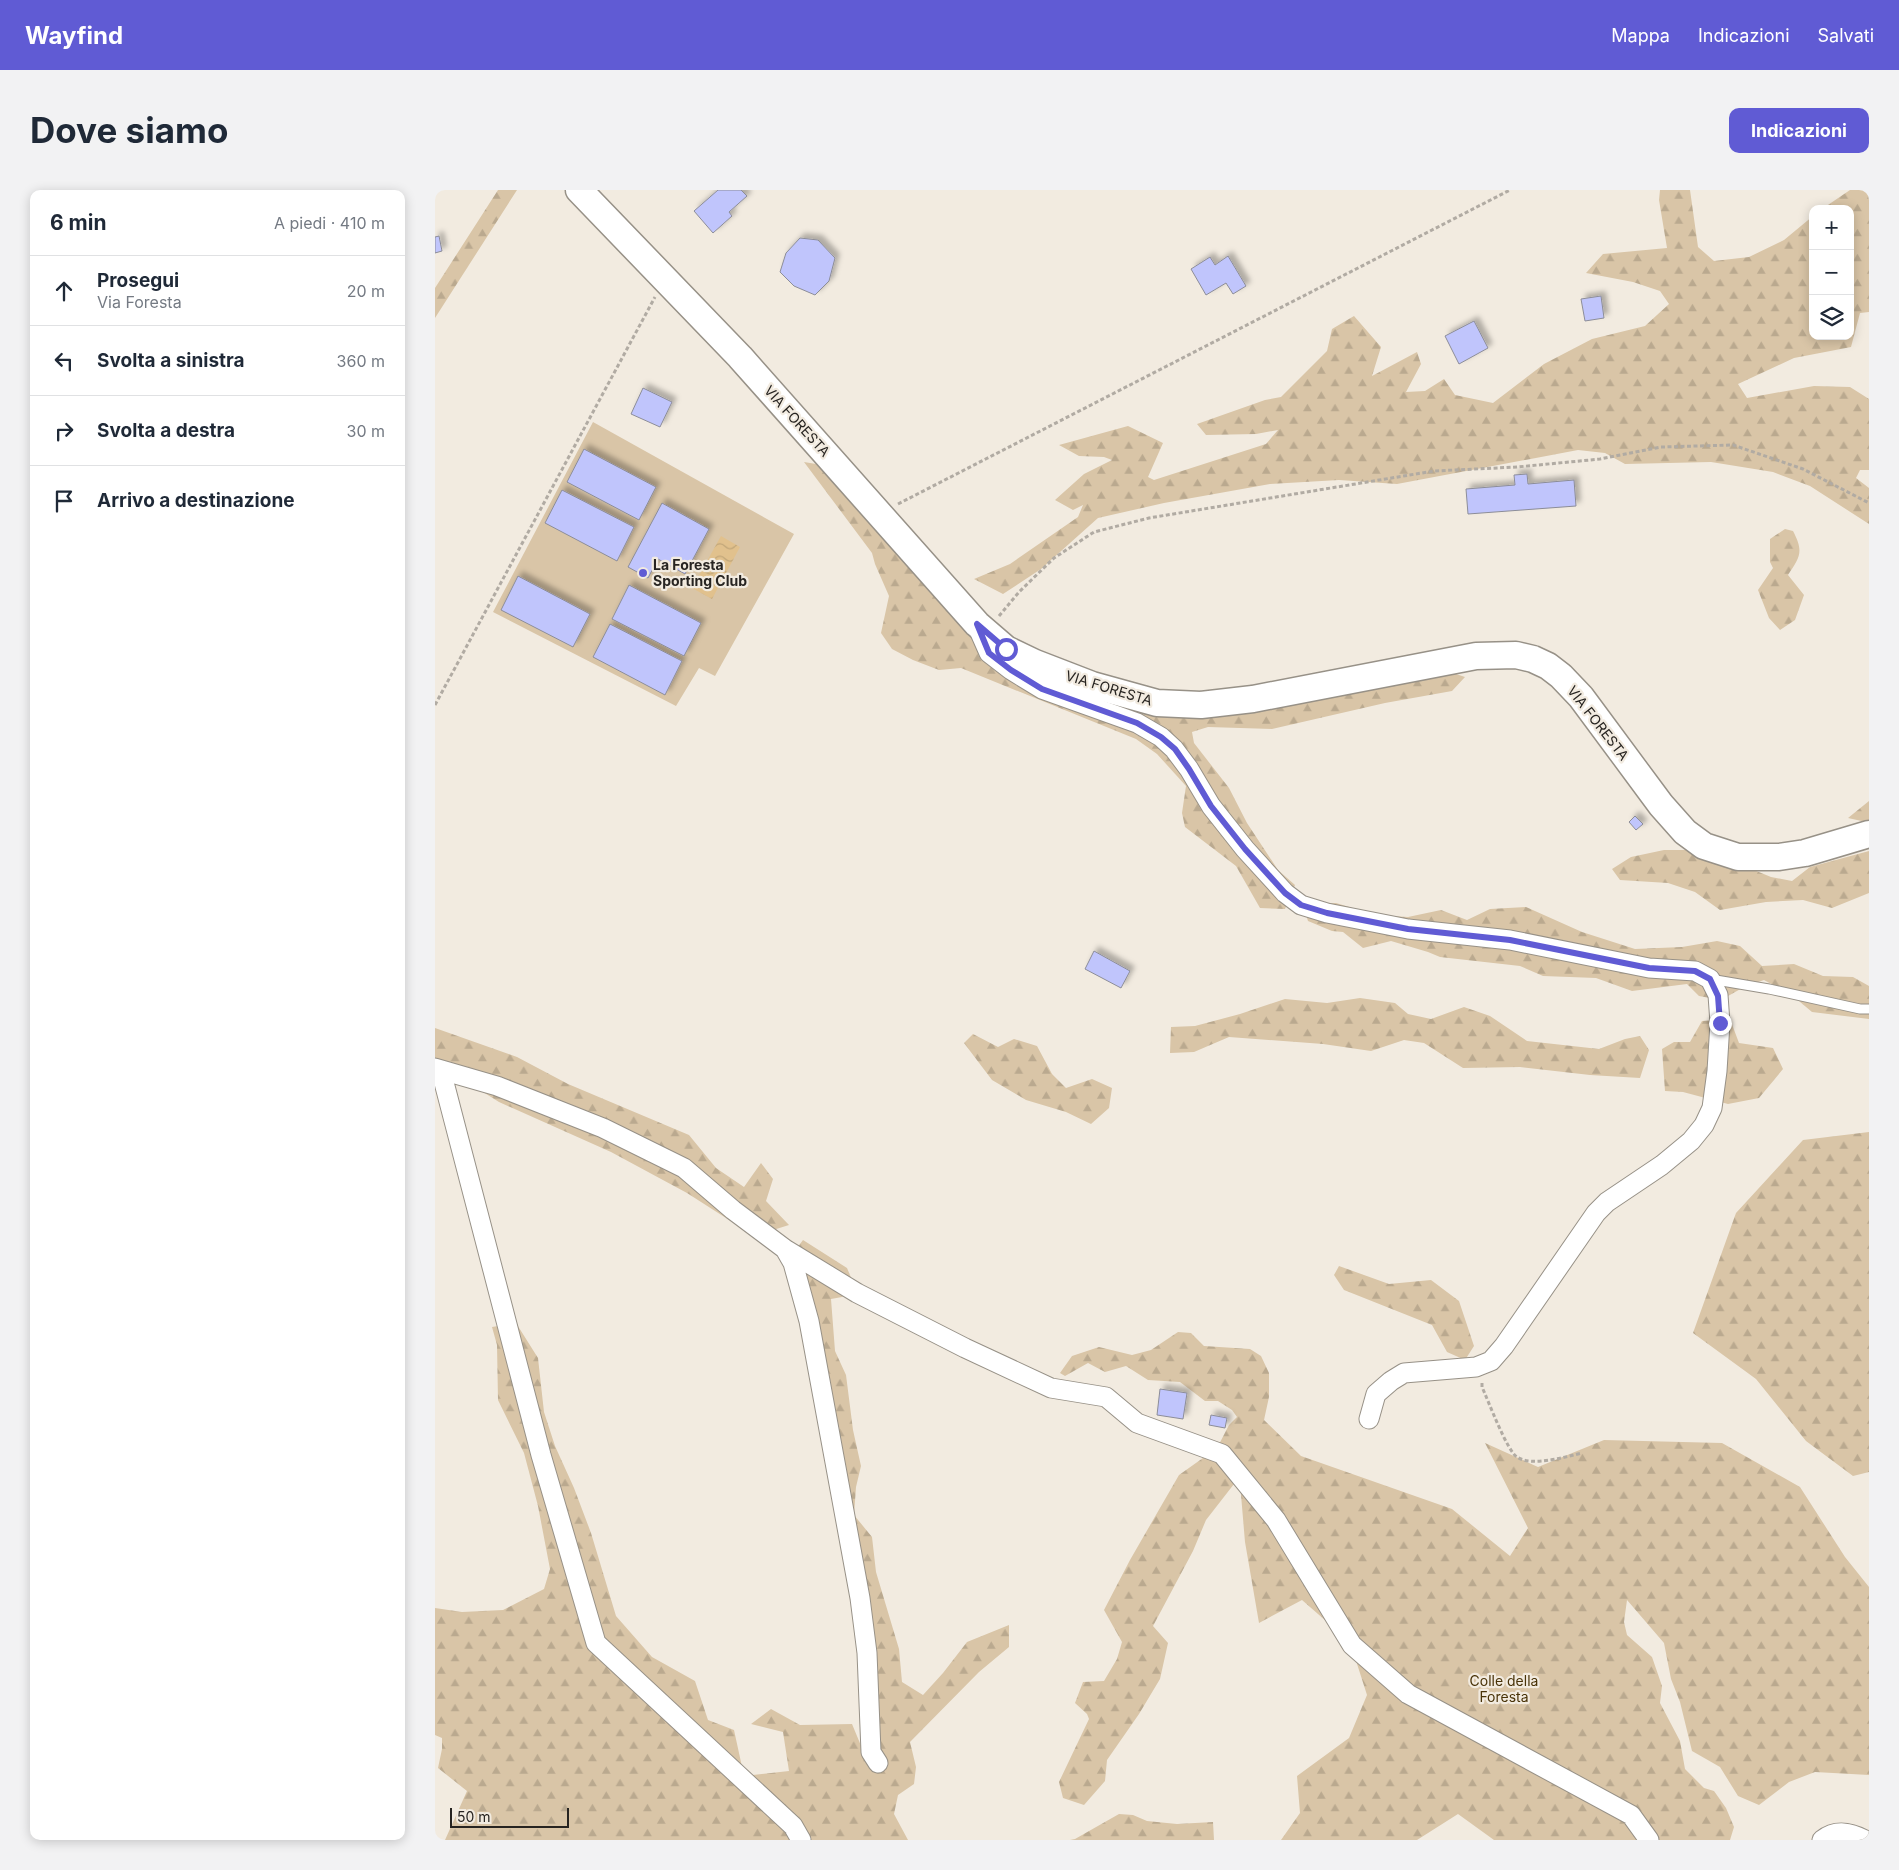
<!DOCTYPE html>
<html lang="it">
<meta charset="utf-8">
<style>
:root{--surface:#fff;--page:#f2f2f3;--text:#1f2937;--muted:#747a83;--line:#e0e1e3;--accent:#605bd4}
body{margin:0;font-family:Inter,sans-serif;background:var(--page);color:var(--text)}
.controls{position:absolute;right:15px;top:15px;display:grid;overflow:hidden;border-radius:10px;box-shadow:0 2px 12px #0003}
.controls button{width:45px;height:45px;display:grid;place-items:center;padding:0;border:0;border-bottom:1px solid var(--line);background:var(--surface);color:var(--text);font:25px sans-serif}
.scale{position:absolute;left:15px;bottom:12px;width:119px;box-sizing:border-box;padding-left:5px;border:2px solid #272421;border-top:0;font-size:14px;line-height:18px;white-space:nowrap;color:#272421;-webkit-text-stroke:4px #f2ebe0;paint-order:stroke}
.stop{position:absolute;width:15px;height:15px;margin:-11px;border:4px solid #605bd4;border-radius:50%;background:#fff}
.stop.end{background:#605bd4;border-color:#fff;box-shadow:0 1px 5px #0008}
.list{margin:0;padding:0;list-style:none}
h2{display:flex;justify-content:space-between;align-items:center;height:65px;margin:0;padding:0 20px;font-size:21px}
h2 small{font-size:16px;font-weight:400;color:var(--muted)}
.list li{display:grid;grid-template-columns:32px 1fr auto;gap:15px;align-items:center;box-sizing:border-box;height:70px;padding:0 20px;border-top:1px solid var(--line)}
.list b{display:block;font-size:19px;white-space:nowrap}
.list p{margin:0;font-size:16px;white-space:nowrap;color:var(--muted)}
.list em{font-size:16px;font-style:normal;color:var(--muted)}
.icon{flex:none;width:28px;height:28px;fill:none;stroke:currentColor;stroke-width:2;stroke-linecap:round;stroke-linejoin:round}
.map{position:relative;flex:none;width:1434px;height:1650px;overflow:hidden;border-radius:10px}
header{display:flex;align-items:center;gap:30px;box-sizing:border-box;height:70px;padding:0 25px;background:var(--accent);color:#fff}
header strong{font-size:24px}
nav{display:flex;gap:28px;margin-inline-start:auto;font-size:18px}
.intro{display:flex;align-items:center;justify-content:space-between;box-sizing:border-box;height:120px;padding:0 30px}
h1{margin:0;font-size:35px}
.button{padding:12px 22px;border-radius:10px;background:var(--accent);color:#fff;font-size:18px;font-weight:700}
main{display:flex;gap:30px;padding:0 30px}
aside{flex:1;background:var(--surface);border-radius:10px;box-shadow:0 2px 12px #0003}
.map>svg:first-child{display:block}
.green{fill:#d9c5a7}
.forest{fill:url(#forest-firs)}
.water{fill:url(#water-waves)}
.building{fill:#c0c5fc;stroke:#8c8d98;filter:url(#shadow)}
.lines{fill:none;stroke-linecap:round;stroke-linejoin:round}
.lane-casing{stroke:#979187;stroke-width:11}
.street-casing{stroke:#979187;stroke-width:21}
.secondary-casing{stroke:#979187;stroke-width:29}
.path{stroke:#b1aba3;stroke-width:3;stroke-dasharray:4 2.5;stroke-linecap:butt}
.lane{stroke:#fff;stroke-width:9}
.street{stroke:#fff;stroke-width:19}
.secondary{stroke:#fff;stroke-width:26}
.route{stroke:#605bd4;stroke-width:6}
.poi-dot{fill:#605bd4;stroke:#f2ebe0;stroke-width:2}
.labels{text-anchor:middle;stroke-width:4.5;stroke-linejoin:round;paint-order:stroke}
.street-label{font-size:14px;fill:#272421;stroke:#f2ebe0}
.poi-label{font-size:14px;font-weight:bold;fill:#272421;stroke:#f2ebe0;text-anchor:start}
.park-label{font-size:14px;fill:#493308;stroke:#f2ebe0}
</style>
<header>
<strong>Wayfind</strong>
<nav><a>Mappa</a><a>Indicazioni</a><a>Salvati</a></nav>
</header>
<div class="intro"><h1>Dove siamo</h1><a class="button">Indicazioni</a></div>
<main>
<aside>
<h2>6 min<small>A piedi · 410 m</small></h2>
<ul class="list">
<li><svg class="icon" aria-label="ahead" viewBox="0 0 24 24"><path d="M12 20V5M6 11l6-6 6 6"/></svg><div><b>Prosegui</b><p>Via Foresta</p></div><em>20 m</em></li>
<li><svg class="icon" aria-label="left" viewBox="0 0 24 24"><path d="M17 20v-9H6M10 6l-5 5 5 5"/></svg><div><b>Svolta a sinistra</b></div><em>360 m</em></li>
<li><svg class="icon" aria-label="right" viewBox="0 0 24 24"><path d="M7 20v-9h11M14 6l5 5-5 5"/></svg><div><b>Svolta a destra</b></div><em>30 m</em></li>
<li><svg class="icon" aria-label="arrive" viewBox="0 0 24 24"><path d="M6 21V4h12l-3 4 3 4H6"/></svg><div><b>Arrivo a destinazione</b></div></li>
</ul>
</aside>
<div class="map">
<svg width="1434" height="1650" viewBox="0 0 1434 1650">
<defs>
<pattern id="forest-firs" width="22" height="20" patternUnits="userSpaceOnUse" patternTransform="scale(1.25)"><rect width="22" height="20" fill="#d9c5a7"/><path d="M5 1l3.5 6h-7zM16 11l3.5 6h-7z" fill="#baa98f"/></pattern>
<pattern id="water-waves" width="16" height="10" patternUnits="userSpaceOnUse" patternTransform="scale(1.25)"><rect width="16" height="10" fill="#e1c18d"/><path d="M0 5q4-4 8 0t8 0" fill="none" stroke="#c1a679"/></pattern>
<filter id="shadow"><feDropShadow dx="4.5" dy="-4.5" stdDeviation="2.5" flood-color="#0004"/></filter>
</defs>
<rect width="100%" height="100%" fill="#f2ebe0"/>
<path class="green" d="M 158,232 L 359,344 L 280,486 L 264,478 L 241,516 L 58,422 Z"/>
<path class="forest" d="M 63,0 L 82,0 L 0,128 L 0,98 Z
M 1225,0 L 1255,0 L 1263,57 L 1279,71 L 1314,67 L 1349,50 L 1378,26 L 1378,146 L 1415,146 L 1415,19 L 1387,19 L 1415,0 L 1434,0 L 1434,122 L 1425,123 L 1416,157 L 1359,168 L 1303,194 L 1312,208 L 1379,196 L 1415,197 L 1434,209 L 1434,280 L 1425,280 L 1421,288 L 1434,298 L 1434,334 L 1375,296 L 1338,282 L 1276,272 L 1190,274 L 1170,263 L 1143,260 L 962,294 L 904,290 L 835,294 L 729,313 L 663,328 L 606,379 L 568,404 L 539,389 L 575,374 L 643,327 L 648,315 L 638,320 L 620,310 L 649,284 L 677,270 L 669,267 L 644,266 L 624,255 L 693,236 L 728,253 L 713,287 L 719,290 L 831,254 L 843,240 L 821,244 L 771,245 L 762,234 L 830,210 L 846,207 L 892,161 L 897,139 L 919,126 L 946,157 L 937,186 L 982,162 L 986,174 L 971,202 L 990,201 L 1009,189 L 1020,205 L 1058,213 L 1109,174 L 1157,149 L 1210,136 L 1234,114 L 1225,101 L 1198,92 L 1151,83 L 1168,64 L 1232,58 L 1224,10 Z
M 369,272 L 381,274 L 489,390 L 547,457 L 684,517 L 822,519 L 1015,482 L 1030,487 L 1017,501 L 950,513 L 837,539 L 773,537 L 757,542 L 759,553 L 794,598 L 812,633 L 843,680 L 860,695 L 850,719 L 825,718 L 801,676 L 750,637 L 747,623 L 751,596 L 722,564 L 701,549 L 526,478 L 504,480 L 478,470 L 457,459 L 446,443 L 454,406 L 440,374 L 437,363 Z
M 1350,339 L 1358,341 C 1369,362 1365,367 1353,385 L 1369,405 L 1360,430 L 1345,440 L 1334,428 L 1323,400 L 1338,378 L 1335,372 L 1335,349 Z
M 1434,611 L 1434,632 L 1431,632 L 1413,628 Z
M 1229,660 L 1265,660 L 1302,673 L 1336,687 L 1357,691 L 1375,677 L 1434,661 L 1434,703 L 1397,718 L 1368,710 L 1331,712 L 1285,720 L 1260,702 L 1233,693 L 1185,690 L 1177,679 L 1196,667 Z
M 901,713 L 941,725 L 973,727 L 1006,720 L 1032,730 L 1055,719 L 1091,717 L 1147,742 L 1200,759 L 1247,757 L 1282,751 L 1305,756 L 1327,776 L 1359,774 L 1388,786 L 1418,787 L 1434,796 L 1434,829 L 1377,822 L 1358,806 L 1329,790 L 1309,797 L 1286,810 L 1264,806 L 1252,794 L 1197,801 L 1161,788 L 1108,786 L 1085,776 L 1005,767 L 993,762 L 956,751 L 928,758 L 908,742 L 897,741 L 873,731 L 871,725 L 876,714 Z
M 925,808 L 960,813 L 973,824 L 996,829 L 1029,817 L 1055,826 L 1092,851 L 1164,859 L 1190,849 L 1205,846 L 1214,860 L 1205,888 L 1155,885 L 1085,877 L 1028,878 L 989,853 L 969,850 L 936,861 L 888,854 L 794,847 L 759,862 L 735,863 L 736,837 L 760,836 L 805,824 L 850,809 L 892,813 Z
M 1295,829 L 1304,853 L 1338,858 L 1348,879 L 1324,908 L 1293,914 L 1248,902 L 1230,901 L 1227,859 L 1239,852 L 1255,852 L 1267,831 Z
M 0,838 L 82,867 L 133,894 L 254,945 L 281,978 L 309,997 L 326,973 L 338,989 L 331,1011 L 354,1035 L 319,1046 L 252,1003 L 176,962 L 64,912 L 24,887 L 0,876 Z
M 538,844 L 563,857 L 579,849 L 602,856 L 617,884 L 631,898 L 657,889 L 677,898 L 674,918 L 656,934 L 631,922 L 591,910 L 557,890 L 529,853 Z
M 1434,942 L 1434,1282 L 1418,1286 L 1371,1251 L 1321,1189 L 1258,1143 L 1301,1023 L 1368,950 Z
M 368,1050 L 412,1078 L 420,1097 L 407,1107 L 396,1109 L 400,1161 L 411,1185 L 418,1240 L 426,1276 L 421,1297 L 419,1325 L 437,1347 L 441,1382 L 464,1459 L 467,1492 L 488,1505 L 508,1483 L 532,1452 L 574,1435 L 574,1457 L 544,1482 L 475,1552 L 481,1577 L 479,1594 L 463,1605 L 459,1624 L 473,1650 L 10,1650 L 32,1601 L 3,1578 L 7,1559 L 7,1548 L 0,1545 L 0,1418 L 27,1422 L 68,1420 L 109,1399 L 115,1379 L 103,1316 L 89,1263 L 63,1210 L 62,1155 L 57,1137 L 81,1133 L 103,1168 L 109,1222 L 120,1256 L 139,1298 L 156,1343 L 181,1426 L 217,1467 L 260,1491 L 273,1530 L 299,1540 L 309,1586 L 354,1581 L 348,1542 L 316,1534 L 336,1519 L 365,1535 L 417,1534 L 434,1575 L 446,1576 L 385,1206 L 364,1133 L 354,1069 Z
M 904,1076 L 954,1094 L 996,1090 L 1024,1111 L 1039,1156 L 1030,1170 L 1012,1162 L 997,1135 L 909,1100 L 899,1085 Z
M 743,1142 L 756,1143 L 769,1156 L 815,1159 L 826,1166 L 834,1183 L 834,1207 L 829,1230 L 866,1266 L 1017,1319 L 1075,1366 L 1093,1338 L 1050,1253 L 1103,1277 L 1169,1250 L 1287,1253 L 1365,1297 L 1410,1367 L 1434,1397 L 1434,1585 L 1380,1582 L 1354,1592 L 1324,1615 L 1303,1606 L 1285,1577 L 1257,1561 L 1245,1512 L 1236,1489 L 1229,1453 L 1192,1410 L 1189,1432 L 1192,1445 L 1217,1467 L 1227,1496 L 1225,1513 L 1245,1551 L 1250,1579 L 1269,1598 L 1279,1601 L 1291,1618 L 1299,1637 L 1295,1650 L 1059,1650 L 1023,1624 L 982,1650 L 846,1650 L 865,1623 L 862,1586 L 914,1548 L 932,1505 L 915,1452 L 867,1410 L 824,1433 L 810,1352 L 805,1293 L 799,1294 L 771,1330 L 758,1361 L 718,1436 L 733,1453 L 725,1489 L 704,1524 L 672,1570 L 670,1591 L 649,1615 L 628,1608 L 624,1592 L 654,1529 L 652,1524 L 640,1513 L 648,1492 L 669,1491 L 682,1469 L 687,1452 L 669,1420 L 695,1370 L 744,1285 L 768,1268 L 779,1264 L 794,1235 L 802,1227 L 797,1220 L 783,1211 L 770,1211 L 745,1192 L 713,1190 L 691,1176 L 670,1182 L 653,1173 L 630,1186 L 625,1183 L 637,1166 L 664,1157 L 697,1165 L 716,1160 Z
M 684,1624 L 698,1625 L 712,1631 L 742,1634 L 778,1632 L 779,1650 L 635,1650 L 640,1649 Z"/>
<path class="water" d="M 286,346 L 305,357 L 277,409 L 257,398 Z"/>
<path class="building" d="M 283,0 L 306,0 L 312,6 L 294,22 L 297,26 L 278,43 L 259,21 Z
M 4,46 L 7,61 L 0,63 L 0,47 Z
M 365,48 L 383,50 L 400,68 L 394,91 L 380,105 L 359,96 L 345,82 L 351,63 Z
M 793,66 L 811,96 L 798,104 L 791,93 L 771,105 L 756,79 L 775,67 L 780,75 Z
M 1166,106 L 1169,128 L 1150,131 L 1146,109 Z
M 1039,131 L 1053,158 L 1024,174 L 1010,146 Z
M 208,198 L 237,212 L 225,237 L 196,224 Z
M 149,259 L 221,297 L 204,330 L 132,292 Z
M 1092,284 L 1093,294 L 1139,290 L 1141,316 L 1033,324 L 1031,299 L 1080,295 L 1079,285 Z
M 127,300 L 199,337 L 182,371 L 110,333 Z
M 227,313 L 274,339 L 250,384 L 223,369 L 213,388 L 193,377 Z
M 83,386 L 155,424 L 138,457 L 66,420 Z
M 194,395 L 266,433 L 249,466 L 177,429 Z
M 175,434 L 247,471 L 230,505 L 158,467 Z
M 1200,626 L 1208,634 L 1201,640 L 1194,632 Z
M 659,761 L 695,781 L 686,798 L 650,779 Z
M 725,1199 L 752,1203 L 748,1229 L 722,1225 Z
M 776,1225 L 792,1228 L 790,1238 L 774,1235 Z"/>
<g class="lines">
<defs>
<path id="lane" d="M 1275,789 L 1334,799 L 1425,819 L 1434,819"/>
<path id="street" d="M 543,438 L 554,463 L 576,480 L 607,499 L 702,533 L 726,547 L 739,559 L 754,579 L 776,616 L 810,659 L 850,703 L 866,715 L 892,723 L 973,739 L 1075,750 L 1214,778 L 1260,781 L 1275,789 L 1283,805 L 1285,833 L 1282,881 L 1277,918 L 1269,935 L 1256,951 L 1227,975 L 1172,1012 L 1161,1023 L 1069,1156 L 1056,1171 L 1041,1177 L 969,1183 L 956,1191 L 941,1204 L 934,1229
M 0,878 L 62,896 L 168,938 L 249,978 L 298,1020 L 350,1059 L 422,1103 L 530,1158 L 616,1198 L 671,1207 L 702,1233 L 787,1264 L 841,1330 L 917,1455 L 973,1504 L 1196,1625 L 1214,1650
M 6,881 L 106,1265 L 161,1453 L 358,1636 L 366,1650
M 350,1059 L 358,1073 L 374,1131 L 425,1408 L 432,1463 L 436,1562 L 443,1573
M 1387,1650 C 1401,1639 1415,1642 1430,1650"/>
<path id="secondary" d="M 144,0 L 305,167 L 542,434 L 571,459 L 600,473 L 657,495 L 722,513 L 766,515 L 818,509 L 1041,466 L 1081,465 L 1098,469 L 1113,476 L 1126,486 L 1146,507 L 1226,615 L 1250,642 L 1269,656 L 1303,667 L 1344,667 L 1370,663 L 1434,644"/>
</defs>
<use href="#lane" class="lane-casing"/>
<use href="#street" class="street-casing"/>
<use href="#secondary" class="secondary-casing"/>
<path class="path" d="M 463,314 L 1075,0
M 564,426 L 584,402 L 619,368 L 659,342 L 714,328 L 999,281 L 1082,277 L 1165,269 L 1226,257 L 1298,255 L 1368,279 L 1434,313
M 0,515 L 220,107
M 1047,1193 L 1047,1197 C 1053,1210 1072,1261 1082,1267 C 1097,1277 1130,1267 1147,1263"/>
<use href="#lane" class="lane"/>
<use href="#street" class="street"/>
<use href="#secondary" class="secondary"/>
</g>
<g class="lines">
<path class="route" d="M 571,459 L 542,434 L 554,463 L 576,480 L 607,499 L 702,533 L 726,547 L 740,559 L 754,579 L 776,616 L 810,659 L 850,703 L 866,715 L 892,723 L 973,739 L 1075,750 L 1214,778 L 1260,781 L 1275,789 L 1283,806 L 1285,833"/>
</g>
<circle class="poi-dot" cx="208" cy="383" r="5"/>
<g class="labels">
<g class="street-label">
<text transform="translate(362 231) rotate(48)" y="5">VIA FORESTA</text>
<text transform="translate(674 498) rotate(17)" y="5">VIA FORESTA</text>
<text transform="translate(1163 533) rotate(52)" y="5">VIA FORESTA</text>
</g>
<g class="poi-label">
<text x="218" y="380">La Foresta<tspan x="218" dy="16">Sporting Club</tspan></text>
</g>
<g class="park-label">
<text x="1069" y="1496">Colle della<tspan x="1069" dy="16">Foresta</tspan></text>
</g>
</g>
</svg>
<div class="controls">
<button>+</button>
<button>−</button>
<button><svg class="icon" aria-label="layers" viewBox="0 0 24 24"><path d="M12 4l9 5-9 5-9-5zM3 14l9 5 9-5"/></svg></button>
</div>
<div class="scale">50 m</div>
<div class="stop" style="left:571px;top:459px"></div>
<div class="stop end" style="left:1285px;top:833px"></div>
</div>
</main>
